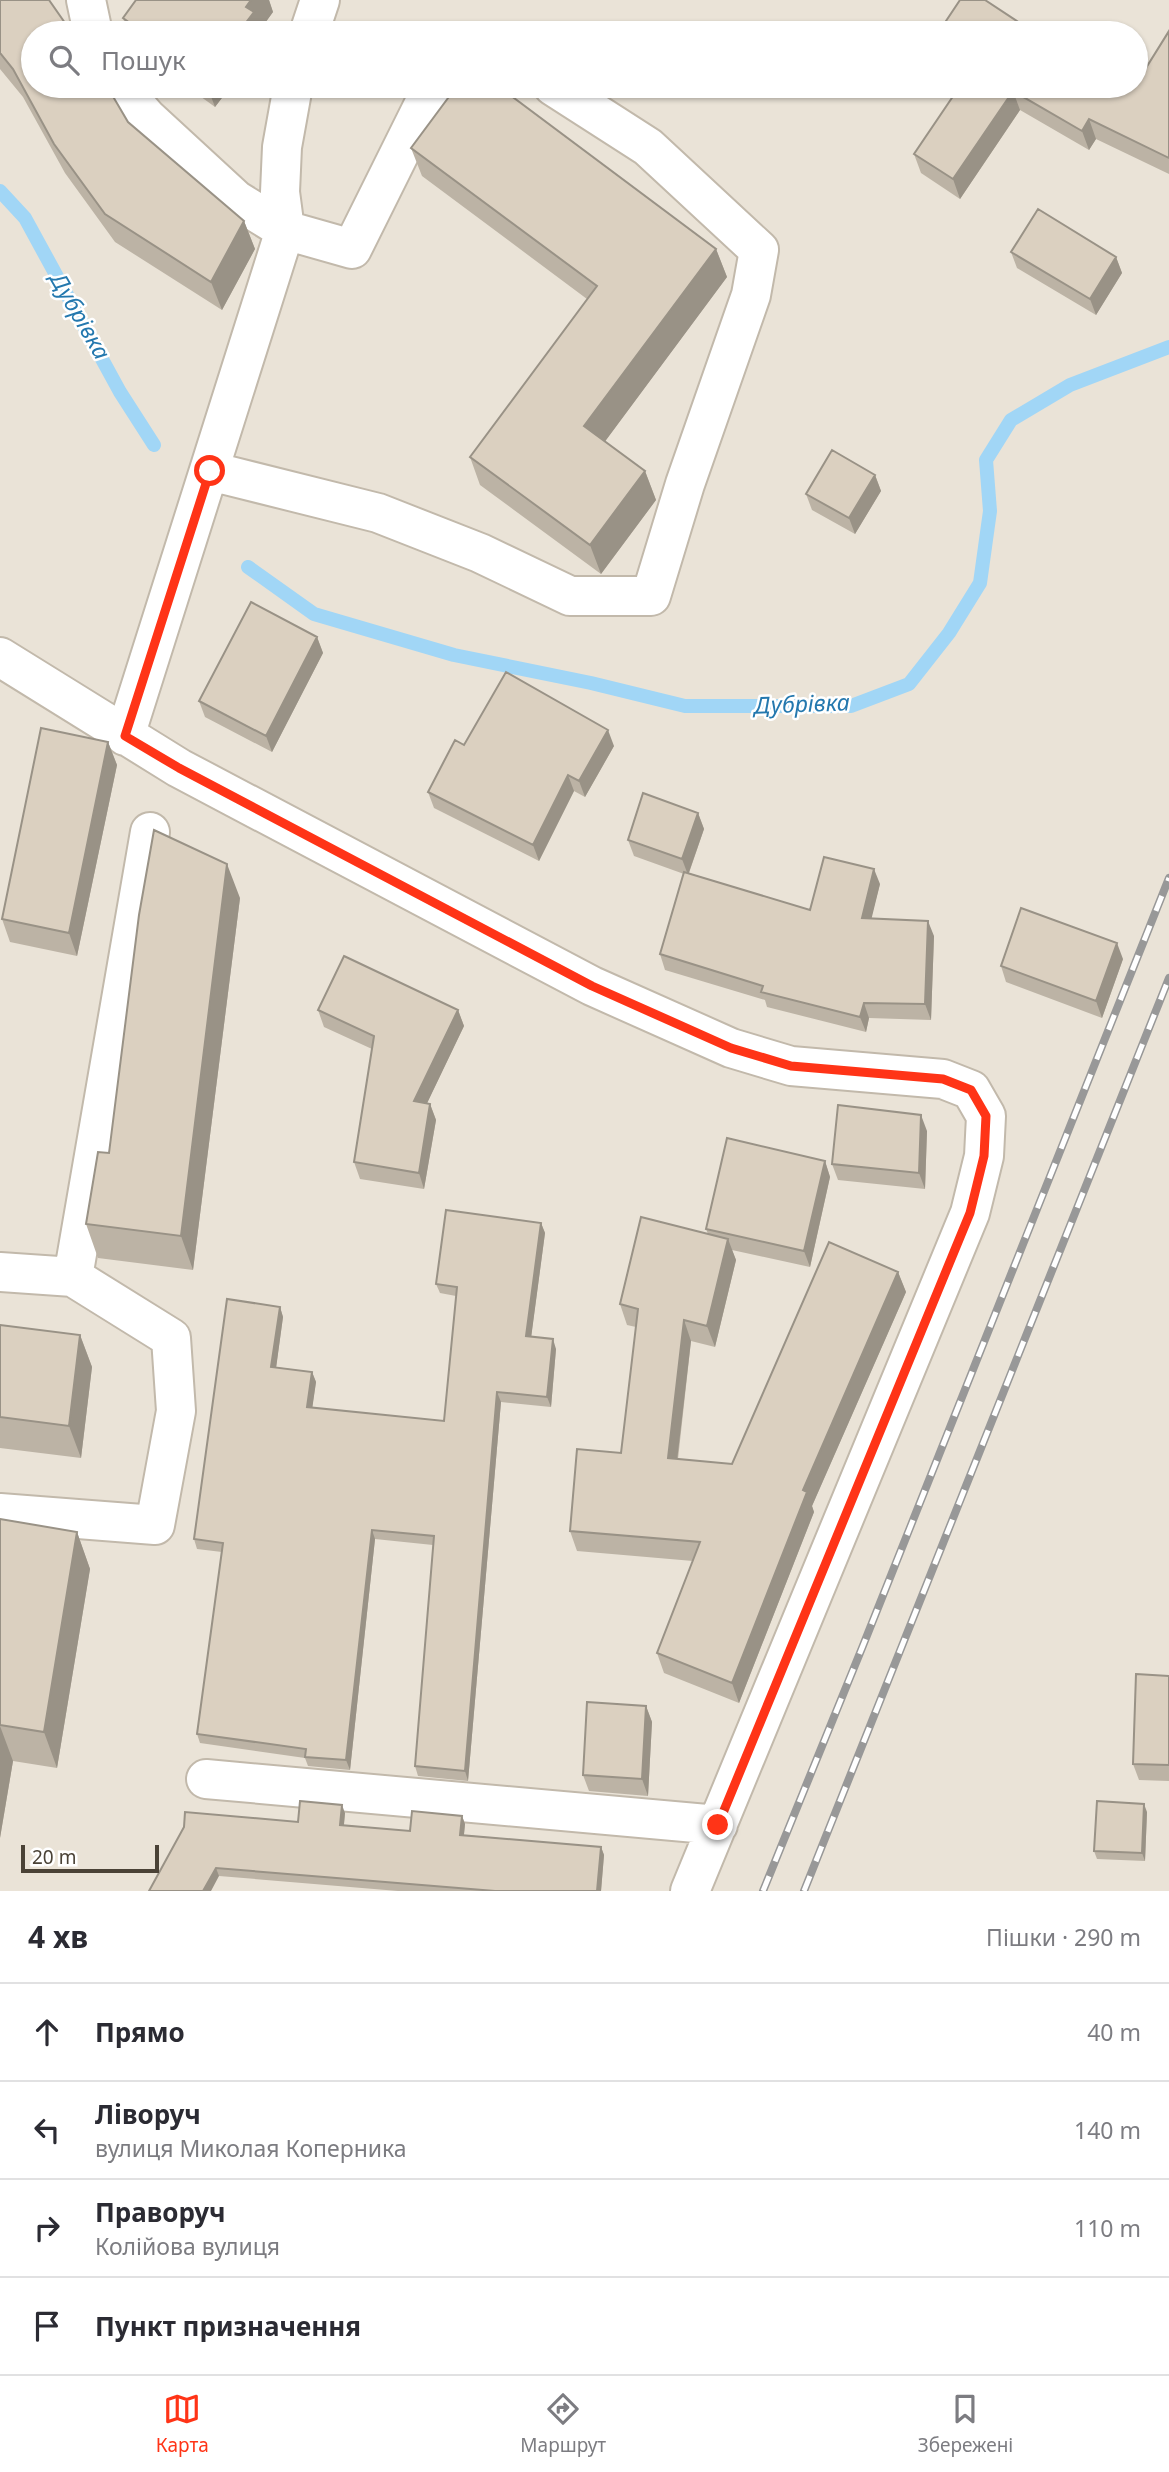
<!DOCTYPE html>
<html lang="uk">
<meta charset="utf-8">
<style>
:root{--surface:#fff;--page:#f2f2f3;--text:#2b2b33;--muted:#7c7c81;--line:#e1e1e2;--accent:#ff3417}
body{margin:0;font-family:"Noto Sans",sans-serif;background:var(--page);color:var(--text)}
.scale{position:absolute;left:21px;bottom:18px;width:138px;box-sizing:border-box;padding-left:7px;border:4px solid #4a4236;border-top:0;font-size:19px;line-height:24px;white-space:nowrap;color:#4a4236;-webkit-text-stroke:5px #fff;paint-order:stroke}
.stop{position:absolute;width:21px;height:21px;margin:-16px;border:5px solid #ff3417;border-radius:50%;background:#fff}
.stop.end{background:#ff3417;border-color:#fff;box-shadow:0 2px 7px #0008}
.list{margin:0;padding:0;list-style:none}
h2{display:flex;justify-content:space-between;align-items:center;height:91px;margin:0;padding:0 28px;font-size:30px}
h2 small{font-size:23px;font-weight:400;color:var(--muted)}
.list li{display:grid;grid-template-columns:46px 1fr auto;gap:21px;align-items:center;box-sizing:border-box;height:98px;padding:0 28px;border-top:2px solid var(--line)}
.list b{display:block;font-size:26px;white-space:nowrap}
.list p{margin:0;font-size:23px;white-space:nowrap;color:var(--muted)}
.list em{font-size:23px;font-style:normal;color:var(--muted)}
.icon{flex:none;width:38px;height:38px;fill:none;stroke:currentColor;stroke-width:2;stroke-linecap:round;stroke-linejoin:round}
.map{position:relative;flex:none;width:1169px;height:1891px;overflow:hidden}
.search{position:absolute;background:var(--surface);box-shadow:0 2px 5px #0004;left:21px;right:21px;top:21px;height:77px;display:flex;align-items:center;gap:18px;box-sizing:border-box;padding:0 24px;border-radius:38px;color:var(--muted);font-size:26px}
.sheet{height:483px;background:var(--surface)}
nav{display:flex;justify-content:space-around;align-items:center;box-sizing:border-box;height:98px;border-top:2px solid var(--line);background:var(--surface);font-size:19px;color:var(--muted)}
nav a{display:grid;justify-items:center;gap:4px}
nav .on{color:var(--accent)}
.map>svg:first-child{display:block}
.residential{fill:#eae3d7;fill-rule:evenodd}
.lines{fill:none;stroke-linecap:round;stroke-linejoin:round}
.stream{stroke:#a1d6f6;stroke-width:14}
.minor-casing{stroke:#c2b9ab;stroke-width:42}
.minor{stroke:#fff;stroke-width:38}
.rail-casing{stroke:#989898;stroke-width:8}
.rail{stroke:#fff;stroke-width:5;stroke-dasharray:16;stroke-linecap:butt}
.wall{fill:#bcb3a5}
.shaded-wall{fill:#999286}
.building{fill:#dbd0c0;stroke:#999286;stroke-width:2}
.route{stroke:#ff3417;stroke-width:9}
.labels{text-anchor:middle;stroke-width:5;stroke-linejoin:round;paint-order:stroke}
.water-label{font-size:23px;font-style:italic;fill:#2478ae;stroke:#fff}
</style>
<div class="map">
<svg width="1169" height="1891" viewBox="0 0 1169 1891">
<rect width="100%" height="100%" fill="#f6f2e9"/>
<path class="residential" d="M 0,0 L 1169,0 L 1169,1891 L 0,1891 ZM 33,33 L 1136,33 L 1136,86 L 33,86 Z"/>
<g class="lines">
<path class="stream" d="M 0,191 L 25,218 L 120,392 L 154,445
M 248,567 L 314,614 L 454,655 L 591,683 L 685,706 L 851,706 L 909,684 L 949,633 L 980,583 L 990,511 L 986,460 L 1011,420 L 1070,385 L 1169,347"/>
<defs>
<path id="minor" d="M 86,0 L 93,33
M 309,33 L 320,0
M 119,86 L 147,118 L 236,200 L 285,230 L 125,736
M 293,86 L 282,147 L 280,192 L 285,230 L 352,249 L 433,86
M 210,471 L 378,513 L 480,553 L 570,596 L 651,596 L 685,484 L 751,295 L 759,250 L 648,147 L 553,86
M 0,657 L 179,768 L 592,986 L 731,1048 L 791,1066 L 943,1079 L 971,1090 L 986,1116 L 984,1156 L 970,1213 L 690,1891
M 0,1272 L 73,1277 L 150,832
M 0,1513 L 155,1525 L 176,1411 L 171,1338 L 73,1277
M 206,1779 L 718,1825"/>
</defs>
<use href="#minor" class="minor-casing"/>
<use href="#minor" class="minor"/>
<defs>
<path id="rail" d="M 763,1891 L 862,1648 L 1169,878
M 804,1891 L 1169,978"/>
</defs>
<use href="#rail" class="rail-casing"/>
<use href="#rail" class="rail"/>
</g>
<path class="wall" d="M 0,0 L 33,33 L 128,122 L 244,221 L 255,249 L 222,310 L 115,242 L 65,173 L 23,97 L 0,69 Z
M 136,0 L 269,0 L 273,12 L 260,30 L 261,33 L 128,33 L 123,18 Z
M 1169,31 L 1169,174 L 1096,139 L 1089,150 L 1020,110 L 960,199 L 921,173 L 914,154 L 957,91 L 949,86 L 1136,86 Z
M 186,86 L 231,86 L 215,107 Z
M 411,148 L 716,249 L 727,277 L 605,441 L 645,471 L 656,500 L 601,574 L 480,485 L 470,457 L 587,299 L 422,176 Z
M 1011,252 L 1116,257 L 1122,273 L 1096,315 L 1017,268 Z
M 875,475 L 881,491 L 855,534 L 812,510 L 806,494 Z
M 317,637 L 323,653 L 272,752 L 205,717 L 199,701 Z
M 108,742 L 117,765 L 77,956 L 10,942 L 2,919 Z
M 464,745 L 614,746 L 585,797 L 574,791 L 539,861 L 434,808 L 428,792 Z
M 698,813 L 704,829 L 689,873 L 810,910 L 880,884 L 871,918 L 934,936 L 931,1020 L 869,1018 L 866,1032 L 767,1007 L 765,1000 L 665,970 L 660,954 L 684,874 L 634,856 L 628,840 Z
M 240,898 L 193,1270 L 98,1258 L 86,1224 L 109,1153 Z
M 1123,959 L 1102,1018 L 1006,982 L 1001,966 Z
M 318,1010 L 458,1010 L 464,1026 L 427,1103 L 430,1104 L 436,1120 L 424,1189 L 360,1179 L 354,1162 L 372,1049 L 324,1027 Z
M 927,1131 L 925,1189 L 838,1180 L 832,1164 Z
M 825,1161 L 830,1177 L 810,1267 L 732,1250 L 736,1260 L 715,1347 L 691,1341 L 678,1459 L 732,1464 L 898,1272 L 906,1292 L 812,1506 L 814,1512 L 739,1703 L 664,1673 L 657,1653 L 693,1561 L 577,1551 L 570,1531 L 621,1453 L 636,1327 L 627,1325 L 620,1304 L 708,1234 L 706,1229 Z
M 541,1223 L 545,1233 L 531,1337 L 556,1349 L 551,1407 L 501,1402 L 468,1781 L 418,1776 L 415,1766 L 433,1545 L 375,1539 L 350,1770 L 308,1766 L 305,1758 L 200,1743 L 197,1734 L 222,1552 L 197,1549 L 194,1539 L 280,1307 L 283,1317 L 276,1367 L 312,1372 L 316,1382 L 312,1408 L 444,1421 L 456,1296 L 440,1293 L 436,1284 Z
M 0,1325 L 80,1335 L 92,1367 L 81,1458 L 0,1448 Z
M 0,1519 L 77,1532 L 90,1569 L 57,1768 L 13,1761 L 0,1838 Z
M 1169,1676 L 1169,1781 L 1139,1780 L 1133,1764 Z
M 646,1706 L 652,1722 L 648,1796 L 589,1791 L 583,1775 Z
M 1147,1812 L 1145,1861 L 1097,1859 L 1094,1851 Z
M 345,1813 L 344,1825 L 410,1831 L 462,1816 L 465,1824 L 464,1835 L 601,1847 L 604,1855 L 601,1891 L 398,1891 L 219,1876 L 149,1891 Z"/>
<path class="shaded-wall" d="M 251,0 L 269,0 L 273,12 L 260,30 L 261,33 L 238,33 L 246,7 Z
M 207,86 L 231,86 L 215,107 Z
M 1013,91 L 1020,110 L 960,199 L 953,179 Z
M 1089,119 L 1096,139 L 1089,150 L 1082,131 Z
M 244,221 L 255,249 L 222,310 L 211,282 Z
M 716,249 L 727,277 L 595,455 L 584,426 Z
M 1116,257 L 1122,273 L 1096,315 L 1090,299 Z
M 645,471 L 656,500 L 601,574 L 590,545 Z
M 875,475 L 881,491 L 855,534 L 849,518 Z
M 317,637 L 323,653 L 272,752 L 266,736 Z
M 608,730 L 614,746 L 585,797 L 579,781 Z
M 108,742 L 117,765 L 77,956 L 69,933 Z
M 568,775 L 574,791 L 539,861 L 533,845 Z
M 698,813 L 704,829 L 688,875 L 682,859 Z
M 227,864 L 240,898 L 193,1270 L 181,1236 Z
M 874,869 L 880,884 L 868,933 L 862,918 Z
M 928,921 L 934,936 L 931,1020 L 925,1004 Z
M 1117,943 L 1123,959 L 1102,1018 L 1096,1001 Z
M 864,1003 L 869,1018 L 866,1032 L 860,1017 Z
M 458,1010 L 464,1026 L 420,1118 L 414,1101 Z
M 430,1104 L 436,1120 L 424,1189 L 419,1173 Z
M 921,1115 L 927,1131 L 925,1189 L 919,1173 Z
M 825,1161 L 830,1177 L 810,1267 L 804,1251 Z
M 541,1223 L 545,1233 L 530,1346 L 526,1336 Z
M 728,1239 L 736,1260 L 715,1347 L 707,1326 Z
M 898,1272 L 906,1292 L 812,1506 L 814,1512 L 739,1703 L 732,1683 L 803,1490 Z
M 280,1307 L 283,1317 L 275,1376 L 271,1367 Z
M 684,1320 L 691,1341 L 675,1478 L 668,1458 Z
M 80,1335 L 92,1367 L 81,1458 L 69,1426 Z
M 553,1339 L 556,1349 L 551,1407 L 547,1397 Z
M 312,1372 L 316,1382 L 311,1417 L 307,1407 Z
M 497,1392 L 501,1402 L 468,1781 L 465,1771 Z
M 372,1530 L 375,1539 L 350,1770 L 346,1760 Z
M 77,1532 L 90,1569 L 57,1768 L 44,1732 Z
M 646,1706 L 652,1722 L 648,1796 L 642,1779 Z
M 0,1726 L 13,1761 L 0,1838 Z
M 1144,1804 L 1147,1812 L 1145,1861 L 1142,1853 Z
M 342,1805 L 345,1813 L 343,1833 L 340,1825 Z
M 462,1816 L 465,1824 L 463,1843 L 460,1835 Z
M 601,1847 L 604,1855 L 601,1891 L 597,1891 Z
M 216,1868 L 219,1876 L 211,1891 L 203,1891 Z"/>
<path class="building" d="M 0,0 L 49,0 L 72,33 L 33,33 L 33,86 L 104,86 L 111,93 L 128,122 L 244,221 L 211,282 L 105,214 L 54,144 L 13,69 L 0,53 Z
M 136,0 L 251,0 L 246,7 L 254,12 L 238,33 L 144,33 L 123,18 Z
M 960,0 L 985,0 L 1035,33 L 938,33 Z
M 1169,31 L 1169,158 L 1089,119 L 1082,131 L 1013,91 L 953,179 L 914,154 L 960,86 L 1136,86 L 1136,84 Z
M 457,86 L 498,86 L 716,249 L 584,426 L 645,471 L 590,545 L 470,457 L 597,286 L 411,148 Z
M 1038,209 L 1116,257 L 1090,299 L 1011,252 Z
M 832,450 L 875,475 L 849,518 L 806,494 Z
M 251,602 L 317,637 L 266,736 L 199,701 Z
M 506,672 L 608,730 L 579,781 L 568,775 L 533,845 L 428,792 L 455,740 L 464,745 Z
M 41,728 L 108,742 L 69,933 L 2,919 Z
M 643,793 L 698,813 L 682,859 L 628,840 Z
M 154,830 L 227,864 L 181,1236 L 86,1224 L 98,1152 L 109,1153 L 139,915 Z
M 824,857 L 874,869 L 862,918 L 928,921 L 925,1004 L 864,1003 L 860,1017 L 761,992 L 763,986 L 660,954 L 684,872 L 810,910 Z
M 1021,908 L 1117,943 L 1096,1001 L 1001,966 Z
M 344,956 L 458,1010 L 414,1101 L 430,1104 L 419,1173 L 354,1162 L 374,1036 L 318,1010 Z
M 838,1105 L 921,1115 L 919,1173 L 832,1164 Z
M 727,1138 L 825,1161 L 804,1251 L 706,1229 Z
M 446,1210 L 541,1223 L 526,1336 L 553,1339 L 547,1397 L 497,1392 L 465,1771 L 415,1766 L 434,1536 L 372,1530 L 346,1760 L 305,1757 L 306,1749 L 197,1734 L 223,1543 L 194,1539 L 227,1299 L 280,1307 L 271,1367 L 312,1372 L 307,1407 L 444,1421 L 457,1287 L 436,1284 Z
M 641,1217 L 728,1239 L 707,1326 L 684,1320 L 668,1458 L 732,1464 L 829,1242 L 898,1272 L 803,1490 L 807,1492 L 732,1683 L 657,1653 L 700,1542 L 570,1531 L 577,1449 L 621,1453 L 638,1309 L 620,1304 Z
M 0,1325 L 80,1335 L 69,1426 L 0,1417 Z
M 0,1519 L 77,1532 L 44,1732 L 0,1725 Z
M 1136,1674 L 1169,1676 L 1169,1765 L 1133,1764 Z
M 587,1702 L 646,1706 L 642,1779 L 583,1775 Z
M 300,1801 L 342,1805 L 340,1825 L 410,1831 L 412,1811 L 462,1816 L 460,1835 L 601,1847 L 597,1891 L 495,1891 L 216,1868 L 203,1891 L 149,1891 L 184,1827 L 185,1812 L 298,1822 Z
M 1097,1801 L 1144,1804 L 1142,1853 L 1094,1851 Z"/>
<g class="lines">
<path class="route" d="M 210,471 L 125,736 L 179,768 L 592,986 L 731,1048 L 791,1066 L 943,1079 L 971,1090 L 986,1116 L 984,1156 L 970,1213 L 718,1825"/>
</g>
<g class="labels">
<g class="water-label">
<text transform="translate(80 316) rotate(60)" y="8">Дубрівка</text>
<text transform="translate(802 704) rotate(-2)" y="8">Дубрівка</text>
</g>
</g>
</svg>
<div class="scale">20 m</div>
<div class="stop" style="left:210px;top:471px"></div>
<div class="stop end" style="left:718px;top:1825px"></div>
<div class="search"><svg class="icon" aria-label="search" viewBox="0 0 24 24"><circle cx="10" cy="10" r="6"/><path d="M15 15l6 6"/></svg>Пошук</div>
</div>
<section class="sheet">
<h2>4 хв<small>Пішки · 290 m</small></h2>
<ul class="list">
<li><svg class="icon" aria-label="ahead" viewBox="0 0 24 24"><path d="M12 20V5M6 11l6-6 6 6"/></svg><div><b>Прямо</b></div><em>40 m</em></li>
<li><svg class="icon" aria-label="left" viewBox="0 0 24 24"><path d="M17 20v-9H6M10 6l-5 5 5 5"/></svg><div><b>Ліворуч</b><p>вулиця Миколая Коперника</p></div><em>140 m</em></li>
<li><svg class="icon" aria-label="right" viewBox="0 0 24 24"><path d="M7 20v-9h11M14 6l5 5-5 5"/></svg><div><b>Праворуч</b><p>Колійова вулиця</p></div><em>110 m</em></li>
<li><svg class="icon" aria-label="arrive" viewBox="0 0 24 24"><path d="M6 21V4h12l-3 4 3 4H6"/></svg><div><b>Пункт призначення</b></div></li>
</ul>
</section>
<nav>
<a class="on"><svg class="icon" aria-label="map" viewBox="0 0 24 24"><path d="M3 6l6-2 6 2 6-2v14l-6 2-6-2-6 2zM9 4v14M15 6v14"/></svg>Карта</a>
<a><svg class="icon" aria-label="directions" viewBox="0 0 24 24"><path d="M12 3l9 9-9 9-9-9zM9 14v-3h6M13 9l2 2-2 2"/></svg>Маршрут</a>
<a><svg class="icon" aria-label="saved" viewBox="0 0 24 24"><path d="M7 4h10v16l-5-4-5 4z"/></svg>Збережені</a>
</nav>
